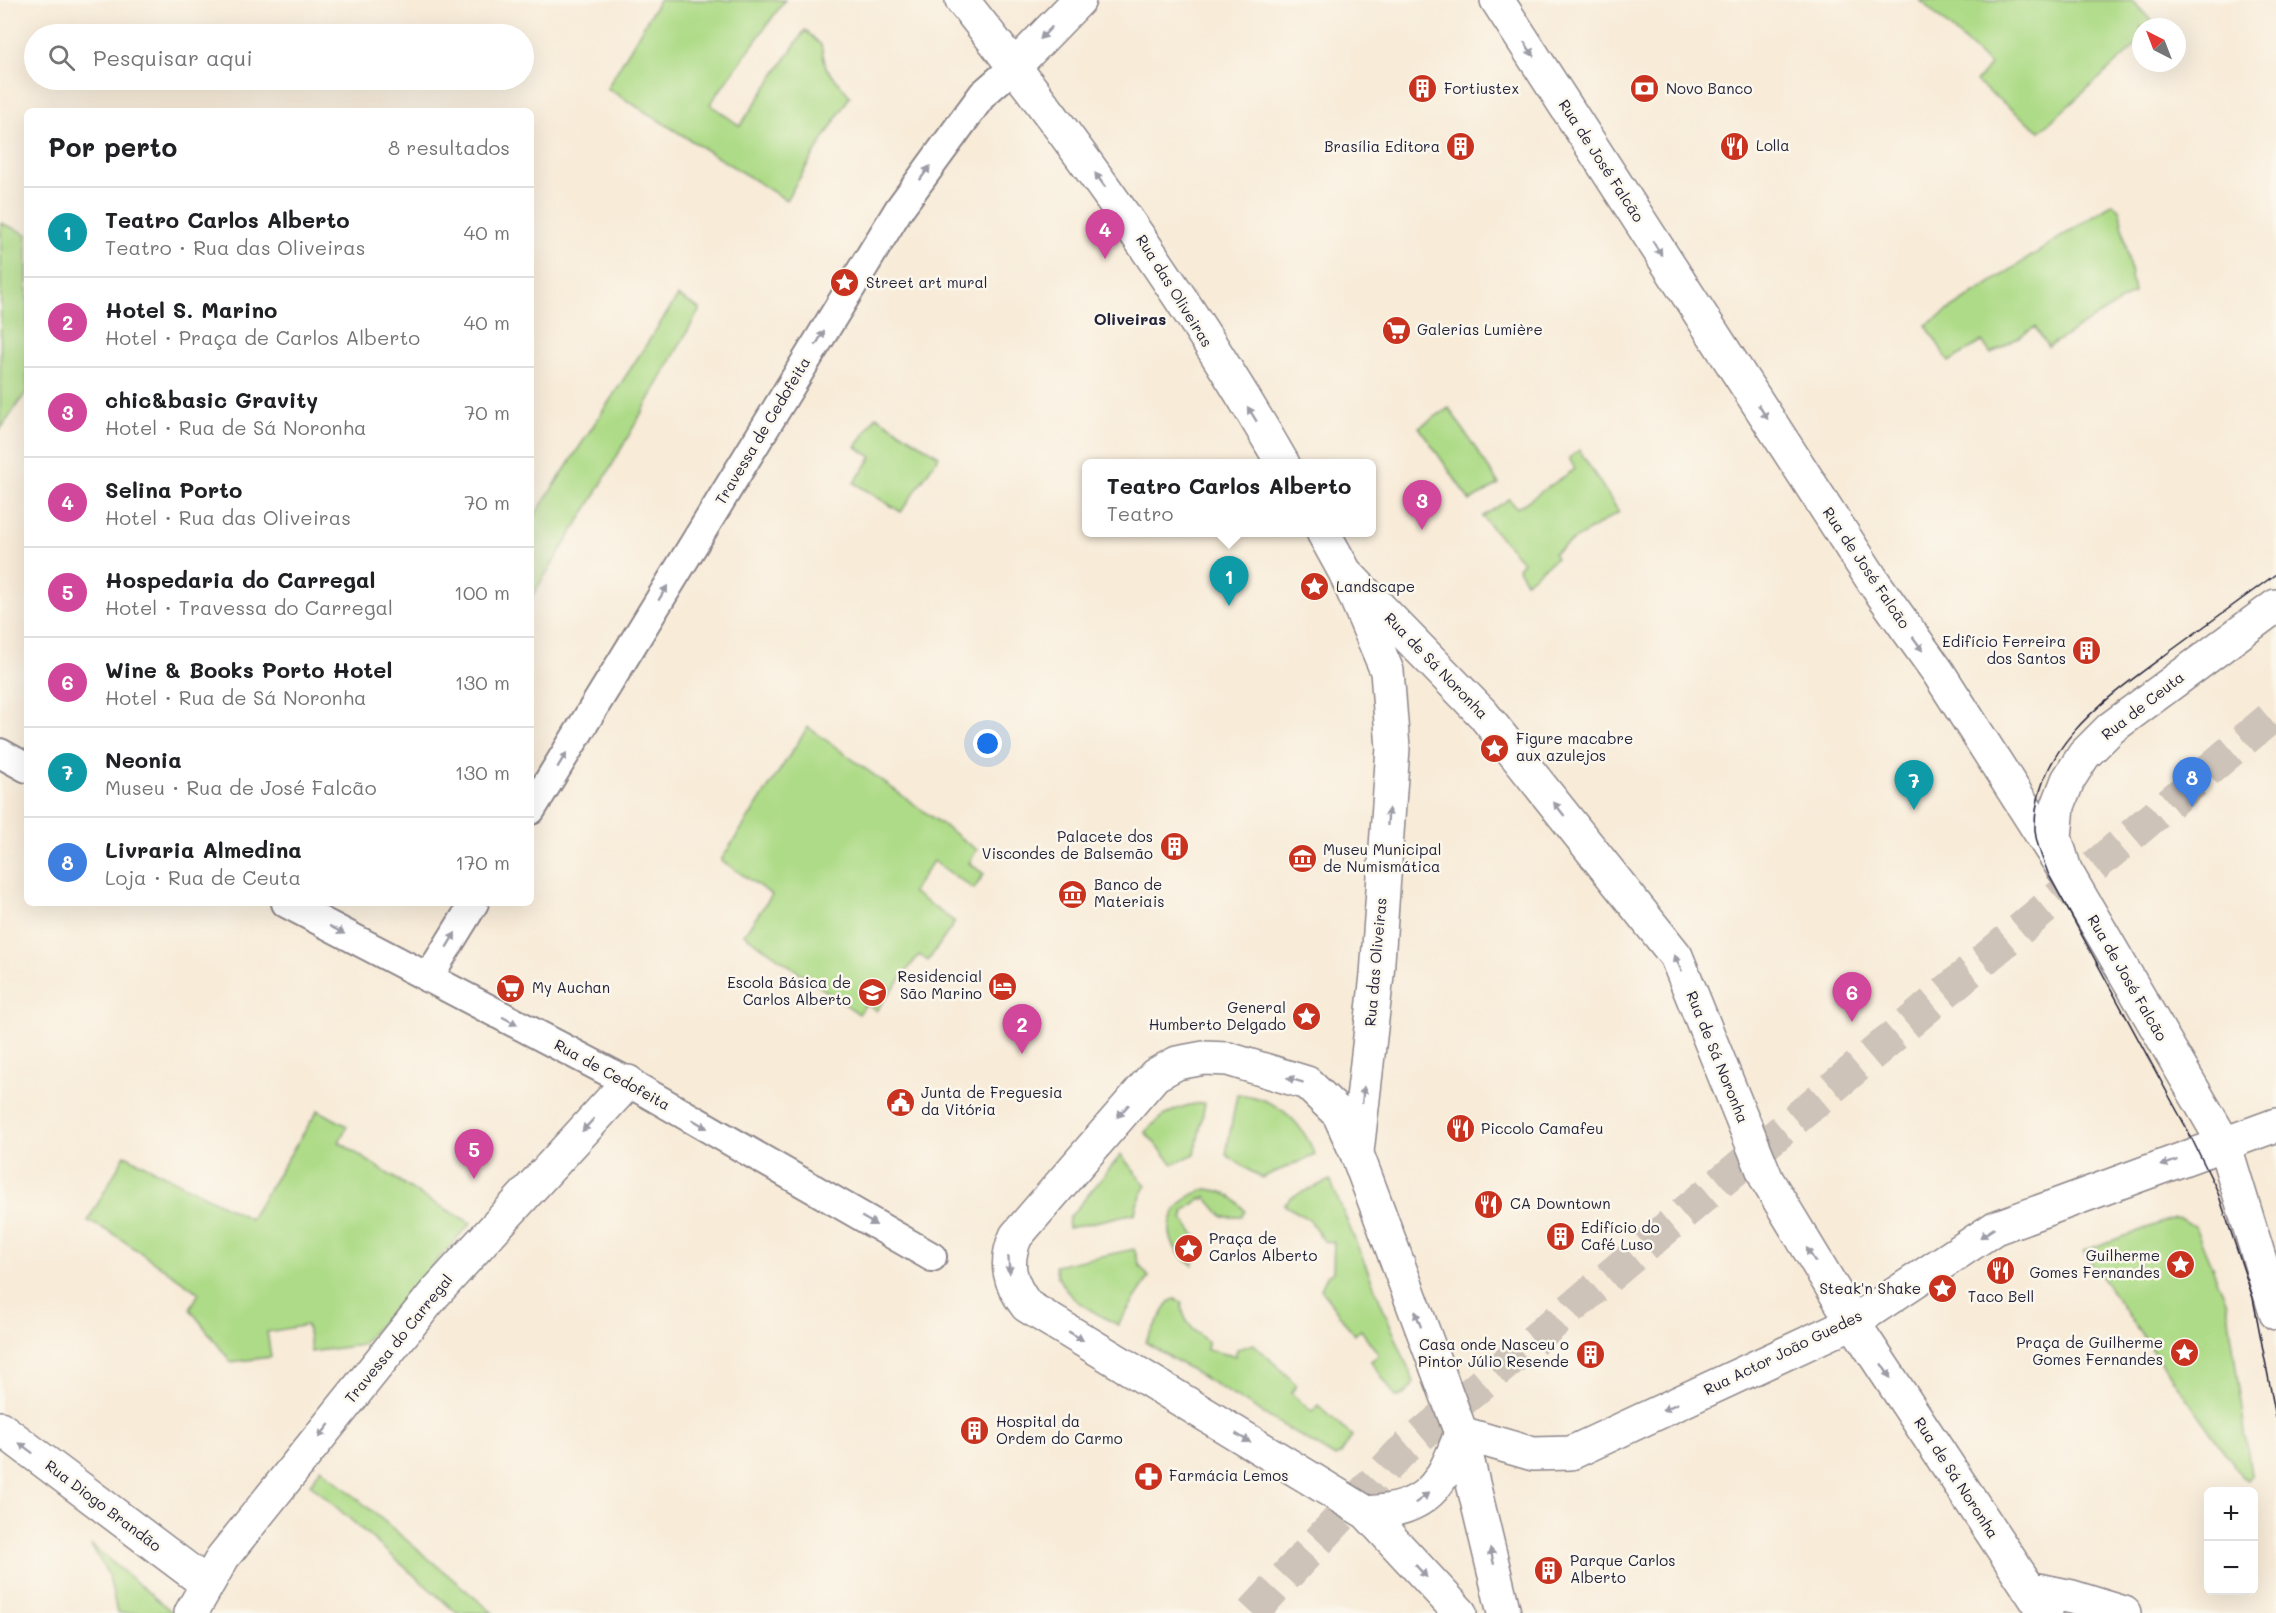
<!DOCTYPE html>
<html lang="pt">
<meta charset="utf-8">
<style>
:root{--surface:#fff;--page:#f6f6f6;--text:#202124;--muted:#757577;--line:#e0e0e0;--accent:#c8321e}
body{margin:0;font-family:Mali,sans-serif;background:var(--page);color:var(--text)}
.controls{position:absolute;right:18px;bottom:18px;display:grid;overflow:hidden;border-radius:9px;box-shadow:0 6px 24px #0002}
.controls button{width:54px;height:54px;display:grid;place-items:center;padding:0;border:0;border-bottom:2px solid var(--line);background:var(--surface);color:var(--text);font:30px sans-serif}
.compass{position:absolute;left:2132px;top:18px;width:54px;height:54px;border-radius:50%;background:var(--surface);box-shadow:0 6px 24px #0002;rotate:318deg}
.you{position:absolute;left:988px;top:744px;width:21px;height:21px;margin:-15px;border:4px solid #fff;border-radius:50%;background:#1a73e8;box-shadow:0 0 0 9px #1a73e833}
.badge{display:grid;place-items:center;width:39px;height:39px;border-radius:50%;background:var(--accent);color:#fff;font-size:20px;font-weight:700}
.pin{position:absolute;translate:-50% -50px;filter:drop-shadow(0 2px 3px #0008)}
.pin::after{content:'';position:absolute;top:32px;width:21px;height:18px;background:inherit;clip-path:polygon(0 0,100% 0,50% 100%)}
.popup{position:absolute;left:1082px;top:459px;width:294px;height:78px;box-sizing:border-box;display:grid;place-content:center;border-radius:9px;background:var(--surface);filter:drop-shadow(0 2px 4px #0005);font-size:20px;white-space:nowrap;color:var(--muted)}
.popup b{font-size:22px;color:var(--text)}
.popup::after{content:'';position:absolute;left:50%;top:100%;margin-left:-12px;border:12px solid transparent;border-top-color:var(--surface)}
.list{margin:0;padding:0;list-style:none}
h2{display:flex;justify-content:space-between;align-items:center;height:78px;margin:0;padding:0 24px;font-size:26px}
h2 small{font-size:20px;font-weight:400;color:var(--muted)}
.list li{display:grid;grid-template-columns:39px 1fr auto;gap:18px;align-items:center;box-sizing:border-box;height:90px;padding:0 24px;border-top:2px solid var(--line)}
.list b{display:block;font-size:22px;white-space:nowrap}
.list p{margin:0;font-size:20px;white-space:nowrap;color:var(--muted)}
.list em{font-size:20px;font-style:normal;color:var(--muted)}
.icon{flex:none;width:33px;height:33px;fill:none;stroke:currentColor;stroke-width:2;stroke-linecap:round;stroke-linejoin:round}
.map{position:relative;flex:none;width:2276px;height:1613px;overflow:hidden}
.search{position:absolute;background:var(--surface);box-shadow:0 6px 24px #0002;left:24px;top:24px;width:510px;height:66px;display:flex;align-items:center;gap:15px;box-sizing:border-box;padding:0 21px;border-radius:33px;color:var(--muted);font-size:22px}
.panel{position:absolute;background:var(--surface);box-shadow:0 6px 24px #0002;left:24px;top:108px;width:510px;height:798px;border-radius:9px}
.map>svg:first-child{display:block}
.green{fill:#aedb87;stroke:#687e61;stroke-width:1.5}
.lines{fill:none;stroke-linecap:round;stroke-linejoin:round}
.secondary-tunnel{stroke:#cdc3b9;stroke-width:33;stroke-dasharray:33 16;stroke-linecap:butt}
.pedestrian-casing{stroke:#8d868a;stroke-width:32}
.minor-casing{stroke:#8d868a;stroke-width:36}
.tertiary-casing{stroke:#8d868a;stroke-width:36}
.pedestrian{stroke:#fff;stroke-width:28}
.minor{stroke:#fff;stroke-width:33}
.tertiary{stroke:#fff;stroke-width:33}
.tram{stroke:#22223b;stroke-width:1.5}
.oneway{fill:#9c9ca7}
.labels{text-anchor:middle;stroke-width:5;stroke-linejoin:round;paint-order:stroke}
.poi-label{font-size:15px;fill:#22223b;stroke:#fbf7ec;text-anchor:start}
.street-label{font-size:15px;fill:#22223b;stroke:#fbf7ec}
.neighbourhood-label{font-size:16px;font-weight:bold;fill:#22223b;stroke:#fbf7ec}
</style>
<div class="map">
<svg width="2276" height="1613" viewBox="0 0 2276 1613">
<rect width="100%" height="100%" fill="#fbf7ec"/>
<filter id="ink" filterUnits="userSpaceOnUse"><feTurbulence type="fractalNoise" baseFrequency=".0167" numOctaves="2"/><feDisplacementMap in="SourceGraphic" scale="12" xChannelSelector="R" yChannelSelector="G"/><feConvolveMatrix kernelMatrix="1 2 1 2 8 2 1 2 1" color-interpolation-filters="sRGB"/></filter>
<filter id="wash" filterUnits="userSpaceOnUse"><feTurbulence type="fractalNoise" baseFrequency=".008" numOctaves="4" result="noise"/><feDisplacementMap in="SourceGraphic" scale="24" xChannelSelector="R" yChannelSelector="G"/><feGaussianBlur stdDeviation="1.35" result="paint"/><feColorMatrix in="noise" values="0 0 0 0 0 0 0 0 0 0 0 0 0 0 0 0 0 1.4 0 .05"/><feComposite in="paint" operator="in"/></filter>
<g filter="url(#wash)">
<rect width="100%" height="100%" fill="#f8ebd8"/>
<path class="green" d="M 659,0 L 785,0 L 710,104 L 740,126 L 805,30 L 821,45 L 826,68 L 850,96 L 786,200 L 607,88 Z
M 1920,0 L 2132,0 L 2157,27 L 2141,27 L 2141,41 L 2040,131 L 1976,82 L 1990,65 Z
M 2113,203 L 2120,211 L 2134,293 L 2048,347 L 2035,327 L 1991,354 L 1982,341 L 1949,362 L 1926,325 Z
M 1,223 L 27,234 L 27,391 L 0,430 Z
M 678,296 L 700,309 L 594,497 L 531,598 L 531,521 Z
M 1449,408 L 1499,484 L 1470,501 L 1419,427 Z
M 876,416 L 939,456 L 901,512 L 854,483 L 872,457 L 856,447 Z
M 1579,450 L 1619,512 L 1553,553 L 1556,558 L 1526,582 L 1518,568 L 1523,562 L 1482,517 L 1509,499 L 1517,508 L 1575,469 L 1569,458 Z
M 808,727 L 977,850 L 969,863 L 984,874 L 974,889 L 933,861 L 912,892 L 955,922 L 928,961 L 919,955 L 876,1011 L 866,1004 L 859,1014 L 744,934 L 772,895 L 721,860 Z
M 1237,1094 C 1275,1098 1301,1119 1315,1155 L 1261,1178 L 1226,1155 Z
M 1205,1103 L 1195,1154 L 1173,1164 L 1145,1132 C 1162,1115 1179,1104 1205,1103 Z
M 318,1110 L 347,1126 L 339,1142 L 422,1196 L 471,1223 L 361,1345 L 311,1352 L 307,1325 L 267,1332 L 271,1357 L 231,1362 L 190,1309 L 199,1293 L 112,1233 L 88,1221 L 125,1155 L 250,1219 Z
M 1121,1155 L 1146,1186 L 1137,1204 L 1135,1213 L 1068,1228 L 1069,1218 Z
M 1330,1180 L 1414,1382 C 1411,1390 1404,1396 1396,1397 L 1371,1361 L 1379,1355 L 1361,1330 L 1354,1335 L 1321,1289 L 1328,1274 L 1333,1272 L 1334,1242 L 1324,1241 L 1309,1219 L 1284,1205 L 1291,1197 Z
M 1207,1189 C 1225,1191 1234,1196 1245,1211 L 1241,1217 L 1223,1217 L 1206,1197 L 1203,1200 L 1201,1198 L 1183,1212 L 1185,1215 L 1182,1218 L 1200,1242 L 1193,1265 C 1155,1243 1167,1199 1207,1189 Z
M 2174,1218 L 2182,1219 L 2195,1227 L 2227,1303 L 2251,1475 L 2248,1480 L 2242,1477 L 2083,1251 Z
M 1134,1249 L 1140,1266 L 1149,1277 L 1118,1325 C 1091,1310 1061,1299 1055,1266 Z
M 1175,1299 L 1182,1302 C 1181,1319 1194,1332 1207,1341 L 1207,1350 L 1235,1356 L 1237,1349 L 1254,1344 L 1297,1385 L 1291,1393 L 1312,1412 L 1318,1405 L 1352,1436 L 1341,1454 L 1335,1457 L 1145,1342 L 1170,1301 Z
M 321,1468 L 493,1613 L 457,1613 L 310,1484 Z
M 91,1545 L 171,1611 L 170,1613 L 117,1613 L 109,1576 Z"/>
</g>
<g filter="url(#ink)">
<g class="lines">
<path class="secondary-tunnel" d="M 1252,1613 L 1400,1453 L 2276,713"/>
<defs>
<path id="pedestrian" d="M 0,753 L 27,768
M 531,810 L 899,209 L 983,94 L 1015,66
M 286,903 L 628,1082 L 932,1257
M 428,978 L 474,903"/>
<path id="minor" d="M 962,0 C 1079,147 1189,300 1283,464
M 1497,0 L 1875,584 L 1938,672 L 2063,868
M 1015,66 L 1079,0
M 1323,532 L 1345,572 L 1387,671 L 1393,748 L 1377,975 L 1357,1152
M 1345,572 L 1483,714 L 1676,956 L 1767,1180 L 1853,1322 L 2045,1613
M 0,1428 L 207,1584
M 1461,1433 L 1533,1454 L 1571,1453 L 1853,1322 L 1995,1228 L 2276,1125
M 1367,1513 C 1428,1509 1441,1487 1461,1433
M 2028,1588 L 2072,1597 L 2124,1613
M 191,1613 L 223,1557 L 435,1293 L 628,1082
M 1460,1613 L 1367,1513 L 1027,1306 C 1009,1283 1004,1263 1016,1236 L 1155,1075 L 1177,1063 L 1204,1058 L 1228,1059 L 1307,1083 L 1339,1114 L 1357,1154 L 1461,1433 L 1504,1613"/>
<path id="tertiary" d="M 2276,606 L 2111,728 L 2084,755 L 2068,780 L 2058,806 L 2055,837 L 2065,870 L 2224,1143 L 2276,1313"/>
</defs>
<use href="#pedestrian" class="pedestrian-casing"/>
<use href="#minor" class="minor-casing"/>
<use href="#tertiary" class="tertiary-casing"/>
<use href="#pedestrian" class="pedestrian"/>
<use href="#minor" class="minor"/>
<use href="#tertiary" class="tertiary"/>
<path class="tram" d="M 2276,574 C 2239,601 2202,628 2165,655 C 2107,698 2033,747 2035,830 C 2036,845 2043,860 2048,873 L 2187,1129 L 2217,1190 L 2253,1298 L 2276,1417"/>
</g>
<defs><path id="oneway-solid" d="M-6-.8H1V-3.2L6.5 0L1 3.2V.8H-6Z" transform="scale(1.5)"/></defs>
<g class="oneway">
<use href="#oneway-solid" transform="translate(1046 33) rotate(134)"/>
<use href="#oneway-solid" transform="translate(1529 49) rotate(57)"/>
<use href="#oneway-solid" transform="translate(925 173) rotate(-54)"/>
<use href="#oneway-solid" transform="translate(1100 180) rotate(-126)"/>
<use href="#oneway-solid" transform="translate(1657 248) rotate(57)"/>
<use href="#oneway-solid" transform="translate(820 338) rotate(-59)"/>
<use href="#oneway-solid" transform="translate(1763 412) rotate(57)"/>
<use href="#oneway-solid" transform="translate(1252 414) rotate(-122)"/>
<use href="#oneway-solid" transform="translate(663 593) rotate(-59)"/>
<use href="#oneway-solid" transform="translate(1918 644) rotate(54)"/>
<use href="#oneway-solid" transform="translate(562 760) rotate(-59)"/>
<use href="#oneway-solid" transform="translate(1559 809) rotate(-128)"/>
<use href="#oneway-solid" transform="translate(1388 817) rotate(-86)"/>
<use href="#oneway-solid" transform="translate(337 930) rotate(28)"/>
<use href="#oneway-solid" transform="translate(451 940) rotate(-59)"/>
<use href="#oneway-solid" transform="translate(1678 963) rotate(-114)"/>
<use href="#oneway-solid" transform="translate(510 1021) rotate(28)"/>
<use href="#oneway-solid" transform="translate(1295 1080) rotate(-163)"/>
<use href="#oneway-solid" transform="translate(1363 1095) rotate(-84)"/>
<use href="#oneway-solid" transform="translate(1123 1111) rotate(132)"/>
<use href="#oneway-solid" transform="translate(700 1124) rotate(30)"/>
<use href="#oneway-solid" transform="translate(588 1125) rotate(133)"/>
<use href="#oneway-solid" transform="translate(2169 1163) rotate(160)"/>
<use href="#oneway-solid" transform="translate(869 1221) rotate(30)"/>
<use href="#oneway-solid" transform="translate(1987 1233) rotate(147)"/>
<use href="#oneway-solid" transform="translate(1811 1255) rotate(-122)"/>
<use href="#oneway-solid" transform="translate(1009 1265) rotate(86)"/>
<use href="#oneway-solid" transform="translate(1418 1319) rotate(-110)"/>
<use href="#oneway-solid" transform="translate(1076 1336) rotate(31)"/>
<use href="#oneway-solid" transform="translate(1886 1371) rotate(57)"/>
<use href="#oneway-solid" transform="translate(1670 1407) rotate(155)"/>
<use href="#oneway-solid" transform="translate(324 1431) rotate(129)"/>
<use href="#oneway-solid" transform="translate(1243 1438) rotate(31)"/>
<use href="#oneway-solid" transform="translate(26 1448) rotate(-143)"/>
<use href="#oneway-solid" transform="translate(1422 1498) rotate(-37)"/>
<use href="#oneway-solid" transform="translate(1492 1556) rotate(-103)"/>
<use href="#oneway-solid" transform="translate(1421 1571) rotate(47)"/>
</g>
</g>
<defs>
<symbol id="building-disc" viewBox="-11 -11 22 22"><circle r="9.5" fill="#c8321e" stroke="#fbf7ec"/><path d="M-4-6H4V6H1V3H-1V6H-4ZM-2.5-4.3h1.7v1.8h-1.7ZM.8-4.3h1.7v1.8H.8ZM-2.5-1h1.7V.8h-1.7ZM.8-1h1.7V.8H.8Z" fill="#fff"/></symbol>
<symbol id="bank-disc" viewBox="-11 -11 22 22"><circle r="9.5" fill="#c8321e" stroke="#fbf7ec"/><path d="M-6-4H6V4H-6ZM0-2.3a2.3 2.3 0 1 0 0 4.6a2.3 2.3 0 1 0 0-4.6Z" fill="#fff"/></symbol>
<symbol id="restaurant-disc" viewBox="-11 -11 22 22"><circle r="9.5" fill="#c8321e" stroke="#fbf7ec"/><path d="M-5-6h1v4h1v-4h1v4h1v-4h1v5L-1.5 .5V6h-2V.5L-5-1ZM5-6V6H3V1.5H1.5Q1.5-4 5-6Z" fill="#fff"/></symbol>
<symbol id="sight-disc" viewBox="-11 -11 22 22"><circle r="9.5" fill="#c8321e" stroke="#fbf7ec"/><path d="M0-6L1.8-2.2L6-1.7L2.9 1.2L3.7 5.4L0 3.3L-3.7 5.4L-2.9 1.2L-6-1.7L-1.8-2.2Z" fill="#fff"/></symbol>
<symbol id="supermarket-disc" viewBox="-11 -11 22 22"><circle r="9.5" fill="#c8321e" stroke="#fbf7ec"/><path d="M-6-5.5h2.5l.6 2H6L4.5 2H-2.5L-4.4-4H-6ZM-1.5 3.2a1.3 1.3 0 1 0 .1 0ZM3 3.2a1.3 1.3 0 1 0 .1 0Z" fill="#fff"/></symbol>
<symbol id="museum-disc" viewBox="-11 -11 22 22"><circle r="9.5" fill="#c8321e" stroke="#fbf7ec"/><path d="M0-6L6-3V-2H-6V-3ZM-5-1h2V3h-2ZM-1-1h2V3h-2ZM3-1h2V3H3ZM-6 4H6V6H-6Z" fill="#fff"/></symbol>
<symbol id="hotel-disc" viewBox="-11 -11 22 22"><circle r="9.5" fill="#c8321e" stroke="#fbf7ec"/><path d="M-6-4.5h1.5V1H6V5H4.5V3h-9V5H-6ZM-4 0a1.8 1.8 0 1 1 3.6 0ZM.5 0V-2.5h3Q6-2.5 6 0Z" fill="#fff"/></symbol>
<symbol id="school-disc" viewBox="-11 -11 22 22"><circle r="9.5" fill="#c8321e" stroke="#fbf7ec"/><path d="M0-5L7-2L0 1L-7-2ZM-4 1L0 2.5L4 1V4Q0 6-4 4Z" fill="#fff"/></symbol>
<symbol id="civic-disc" viewBox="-11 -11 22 22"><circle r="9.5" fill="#c8321e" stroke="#fbf7ec"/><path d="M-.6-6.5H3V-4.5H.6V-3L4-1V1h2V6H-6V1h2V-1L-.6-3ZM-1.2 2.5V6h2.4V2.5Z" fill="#fff"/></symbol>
<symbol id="pharmacy-disc" viewBox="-11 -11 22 22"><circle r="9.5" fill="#c8321e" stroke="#fbf7ec"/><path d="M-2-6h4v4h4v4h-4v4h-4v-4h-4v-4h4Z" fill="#fff"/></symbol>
</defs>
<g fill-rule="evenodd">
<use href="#building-disc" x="1406" y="72" width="33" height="33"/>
<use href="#bank-disc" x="1628" y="72" width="33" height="33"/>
<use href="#restaurant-disc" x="1718" y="130" width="33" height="33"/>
<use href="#building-disc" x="1444" y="130" width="33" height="33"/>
<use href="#sight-disc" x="828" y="266" width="33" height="33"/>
<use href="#supermarket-disc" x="1380" y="314" width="33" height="33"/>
<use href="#sight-disc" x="1298" y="570" width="33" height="33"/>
<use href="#building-disc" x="2070" y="634" width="33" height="33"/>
<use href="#sight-disc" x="1478" y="732" width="33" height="33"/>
<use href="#building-disc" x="1158" y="830" width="33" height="33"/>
<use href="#museum-disc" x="1286" y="842" width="33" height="33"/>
<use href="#museum-disc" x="1056" y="878" width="33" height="33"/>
<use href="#hotel-disc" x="986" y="970" width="33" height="33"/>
<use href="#supermarket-disc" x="494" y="972" width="33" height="33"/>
<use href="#school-disc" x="856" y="976" width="33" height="33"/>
<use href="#sight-disc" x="1290" y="1000" width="33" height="33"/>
<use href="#civic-disc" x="884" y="1086" width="33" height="33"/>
<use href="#restaurant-disc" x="1444" y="1112" width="33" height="33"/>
<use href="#restaurant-disc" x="1472" y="1188" width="33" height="33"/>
<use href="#building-disc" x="1544" y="1220" width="33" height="33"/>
<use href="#sight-disc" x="1172" y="1232" width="33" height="33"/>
<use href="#sight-disc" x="2164" y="1248" width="33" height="33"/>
<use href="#restaurant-disc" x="1984" y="1254" width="33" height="33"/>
<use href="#sight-disc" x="1926" y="1272" width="33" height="33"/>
<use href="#sight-disc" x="2168" y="1336" width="33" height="33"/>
<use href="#building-disc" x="1574" y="1338" width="33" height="33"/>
<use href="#building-disc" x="958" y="1414" width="33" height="33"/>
<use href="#pharmacy-disc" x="1132" y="1460" width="33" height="33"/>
<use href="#building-disc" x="1532" y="1554" width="33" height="33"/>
</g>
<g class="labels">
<g class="poi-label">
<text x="1444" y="94">Fortiustex</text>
<text x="1666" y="94">Novo Banco</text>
<text x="1756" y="151">Lolla</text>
<text x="1440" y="152" text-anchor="end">Brasília Editora</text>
<text x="866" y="288">Street art mural</text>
<text x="1417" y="335">Galerias Lumière</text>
<text x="1336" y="592">Landscape</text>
<text x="2066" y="647" text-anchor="end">Edifício Ferreira<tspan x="2066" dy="17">dos Santos</tspan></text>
<text x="1516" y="744">Figure macabre<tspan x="1516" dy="17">aux azulejos</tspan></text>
<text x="1153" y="842" text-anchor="end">Palacete dos<tspan x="1153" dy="17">Viscondes de Balsemão</tspan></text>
<text x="1323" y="855">Museu Municipal<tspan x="1323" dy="17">de Numismática</tspan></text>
<text x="1094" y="890">Banco de<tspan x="1094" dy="17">Materiais</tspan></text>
<text x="982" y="982" text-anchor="end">Residencial<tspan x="982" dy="17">São Marino</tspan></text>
<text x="851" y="988" text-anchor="end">Escola Básica de<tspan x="851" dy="17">Carlos Alberto</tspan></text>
<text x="532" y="993">My Auchan</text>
<text x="1286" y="1013" text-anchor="end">General<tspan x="1286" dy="17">Humberto Delgado</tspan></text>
<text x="921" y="1098">Junta de Freguesia<tspan x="921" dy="17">da Vitória</tspan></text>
<text x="1481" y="1134">Piccolo Camafeu</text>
<text x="1510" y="1209">CA Downtown</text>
<text x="1581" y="1233">Edifício do<tspan x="1581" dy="17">Café Luso</tspan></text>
<text x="1209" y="1244">Praça de<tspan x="1209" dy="17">Carlos Alberto</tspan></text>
<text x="2160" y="1261" text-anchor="end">Guilherme<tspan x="2160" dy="17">Gomes Fernandes</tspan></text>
<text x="1921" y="1294" text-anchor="end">Steak'n Shake</text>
<text x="2001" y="1302" text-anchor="middle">Taco Bell</text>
<text x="2163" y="1348" text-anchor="end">Praça de Guilherme<tspan x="2163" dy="17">Gomes Fernandes</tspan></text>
<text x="1569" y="1350" text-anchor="end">Casa onde Nasceu o<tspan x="1569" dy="17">Pintor Júlio Resende</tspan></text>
<text x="996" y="1427">Hospital da<tspan x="996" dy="17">Ordem do Carmo</tspan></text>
<text x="1169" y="1481">Farmácia Lemos</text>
<text x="1570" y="1566">Parque Carlos<tspan x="1570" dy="17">Alberto</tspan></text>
</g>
<g class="street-label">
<text transform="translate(1601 161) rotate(57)" y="5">Rua de José Falcão</text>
<text transform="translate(1174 291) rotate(58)" y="5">Rua das Oliveiras</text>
<text transform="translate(763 431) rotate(-59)" y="5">Travessa de Cedofeita</text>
<text transform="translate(1866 568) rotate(56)" y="5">Rua de José Falcão</text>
<text transform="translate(1436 666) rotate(46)" y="5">Rua de Sá Noronha</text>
<text transform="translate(2143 706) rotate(-38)" y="5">Rua de Ceuta</text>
<text transform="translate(1376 962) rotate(-85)" y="5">Rua das Oliveiras</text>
<text transform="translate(2127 978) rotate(60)" y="5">Rua de José Falcão</text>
<text transform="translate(1717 1057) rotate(68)" y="5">Rua de Sá Noronha</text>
<text transform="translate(612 1075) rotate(29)" y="5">Rua de Cedofeita</text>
<text transform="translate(399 1339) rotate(-51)" y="5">Travessa do Carregal</text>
<text transform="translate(1783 1353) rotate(-26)" y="5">Rua Actor João Guedes</text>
<text transform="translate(1956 1478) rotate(57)" y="5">Rua de Sá Noronha</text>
<text transform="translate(103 1506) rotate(37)" y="5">Rua Diogo Brandão</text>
</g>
<g class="neighbourhood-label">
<text x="1130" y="325">Oliveiras</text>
</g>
</g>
</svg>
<div class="controls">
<button>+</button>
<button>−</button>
</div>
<svg class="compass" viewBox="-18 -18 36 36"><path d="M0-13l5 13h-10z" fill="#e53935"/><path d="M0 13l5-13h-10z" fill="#757577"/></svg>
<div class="you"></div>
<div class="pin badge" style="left:1229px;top:606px;background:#0f9aa8">1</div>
<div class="popup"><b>Teatro Carlos Alberto</b>Teatro</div>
<div class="pin badge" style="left:1022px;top:1054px;background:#d1479c">2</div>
<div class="pin badge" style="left:1422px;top:530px;background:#d1479c">3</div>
<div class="pin badge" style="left:1105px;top:259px;background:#d1479c">4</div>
<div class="pin badge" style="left:474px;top:1179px;background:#d1479c">5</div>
<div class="pin badge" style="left:1852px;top:1022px;background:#d1479c">6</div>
<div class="pin badge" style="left:1914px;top:810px;background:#0f9aa8">7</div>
<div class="pin badge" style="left:2192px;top:807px;background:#3f7fe0">8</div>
<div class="search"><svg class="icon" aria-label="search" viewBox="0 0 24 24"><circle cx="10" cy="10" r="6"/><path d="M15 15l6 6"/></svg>Pesquisar aqui</div>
<section class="panel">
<h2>Por perto<small>8 resultados</small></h2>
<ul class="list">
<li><span class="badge" style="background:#0f9aa8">1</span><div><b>Teatro Carlos Alberto</b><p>Teatro · Rua das Oliveiras</p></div><em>40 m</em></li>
<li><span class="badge" style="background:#d1479c">2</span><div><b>Hotel S. Marino</b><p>Hotel · Praça de Carlos Alberto</p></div><em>40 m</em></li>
<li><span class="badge" style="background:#d1479c">3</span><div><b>chic&amp;basic Gravity</b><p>Hotel · Rua de Sá Noronha</p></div><em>70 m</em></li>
<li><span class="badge" style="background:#d1479c">4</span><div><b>Selina Porto</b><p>Hotel · Rua das Oliveiras</p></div><em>70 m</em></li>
<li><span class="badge" style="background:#d1479c">5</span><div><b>Hospedaria do Carregal</b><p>Hotel · Travessa do Carregal</p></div><em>100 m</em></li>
<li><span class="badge" style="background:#d1479c">6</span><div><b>Wine &amp; Books Porto Hotel</b><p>Hotel · Rua de Sá Noronha</p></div><em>130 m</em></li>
<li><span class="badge" style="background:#0f9aa8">7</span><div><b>Neonia</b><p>Museu · Rua de José Falcão</p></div><em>130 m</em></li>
<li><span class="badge" style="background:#3f7fe0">8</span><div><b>Livraria Almedina</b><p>Loja · Rua de Ceuta</p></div><em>170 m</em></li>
</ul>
</section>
</div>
